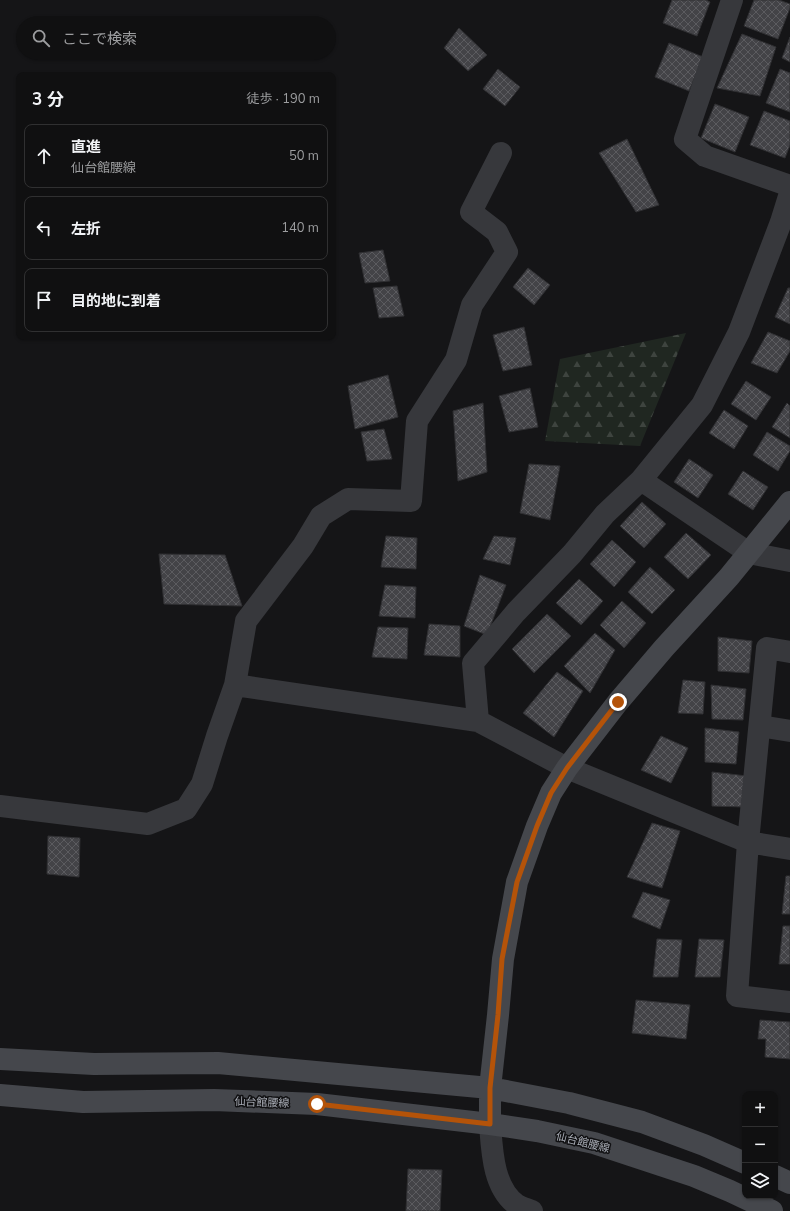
<!DOCTYPE html>
<html lang="ja">
<meta charset="utf-8">
<style>
:root{--surface:#101011;--page:#19191a;--text:#f1f3f6;--muted:#9c9d9f;--line:#303031}
body{margin:0;font-family:"Nunito Sans","Noto Sans JP",sans-serif;background:var(--page);color:var(--text)}
.controls{position:absolute;right:12px;bottom:12px;display:grid;overflow:hidden;border-radius:8px;box-shadow:0 1px 3px #0004}
.controls button{width:36px;height:36px;display:grid;place-items:center;padding:0;border:0;border-bottom:1px solid var(--line);background:var(--surface);color:var(--text);font:20px sans-serif}
.stop{position:absolute;width:12px;height:12px;margin:-9px;border:3px solid #b45309;border-radius:50%;background:#fff}
.stop.end{background:#b45309;border-color:#fff;box-shadow:0 1px 4px #0008}
.list{margin:0;padding:0;list-style:none}
h2{display:flex;justify-content:space-between;align-items:center;height:52px;margin:0;padding:0 16px;font-size:17px}
h2 small{font-size:13px;font-weight:400;color:var(--muted)}
.list li{display:grid;grid-template-columns:26px 1fr auto;gap:12px;align-items:center;box-sizing:border-box;height:64px;margin:0 8px 8px;padding:0 8px;border:1px solid var(--line);border-radius:8px}
.list b{display:block;font-size:15px;white-space:nowrap}
.list p{margin:0;font-size:13px;white-space:nowrap;color:var(--muted)}
.list em{font-size:13px;font-style:normal;color:var(--muted)}
.icon{flex:none;width:22px;height:22px;fill:none;stroke:currentColor;stroke-width:2;stroke-linecap:round;stroke-linejoin:round}
.map{position:relative;flex:none;width:790px;height:1211px;overflow:hidden}
.search{position:absolute;background:var(--surface);box-shadow:0 1px 3px #0004;left:16px;top:16px;width:320px;height:44px;display:flex;align-items:center;gap:10px;box-sizing:border-box;padding:0 14px;border-radius:22px;color:var(--muted);font-size:15px}
.panel{position:absolute;background:var(--surface);box-shadow:0 1px 3px #0004;left:16px;top:72px;width:320px;height:268px;border-radius:8px}
.map>svg:first-child{display:block}
.forest{fill:url(#forest-firs)}
.building{fill:url(#building-cross-hatch);stroke:#303033}
.lines{fill:none;stroke-linecap:round;stroke-linejoin:round}
.street{stroke:#37383c;stroke-width:22}
.secondary{stroke:#45474c;stroke-width:22}
.route{stroke:#b45309;stroke-width:5}
.labels{text-anchor:middle;stroke-width:3;stroke-linejoin:round;paint-order:stroke}
.street-label{font-size:11px;fill:#a9adb6;stroke:#101012}
</style>
<div class="map">
<svg width="790" height="1211" viewBox="0 0 790 1211">
<defs>
<pattern id="forest-firs" width="22" height="20" patternUnits="userSpaceOnUse"><rect width="22" height="20" fill="#202721"/><path d="M5 1l3.5 6h-7zM16 11l3.5 6h-7z" fill="#3e443f"/></pattern>
<pattern id="building-cross-hatch" width="8" height="8" patternUnits="userSpaceOnUse"><rect width="8" height="8" fill="#434347"/><path d="M0 0l8 8M0 8l8-8" fill="none" stroke="#5b5b5f"/></pattern>
</defs>
<rect width="100%" height="100%" fill="#151517"/>
<path class="forest" d="M 686,333 L 640,446 L 545,441 L 560,359 Z"/>
<path class="building" d="M 672,0 L 706,0 L 710,2 L 697,36 L 663,23 Z
M 754,0 L 779,0 L 790,4 L 790,8 L 778,39 L 744,26 Z
M 459,28 L 487,55 L 468,71 L 444,48 Z
M 742,34 L 776,47 L 760,96 L 717,88 Z
M 790,37 L 790,62 L 782,58 Z
M 669,43 L 703,57 L 689,91 L 655,77 Z
M 498,69 L 520,87 L 505,106 L 483,89 Z
M 780,69 L 790,73 L 790,112 L 766,103 Z
M 715,104 L 749,117 L 735,152 L 701,138 Z
M 764,111 L 790,121 L 790,145 L 785,158 L 750,145 Z
M 627,139 L 659,205 L 636,212 L 599,153 Z
M 383,250 L 390,281 L 365,283 L 359,253 Z
M 528,268 L 550,285 L 534,305 L 513,287 Z
M 397,286 L 404,316 L 379,318 L 373,288 Z
M 788,288 L 790,288 L 790,324 L 775,317 Z
M 524,327 L 532,365 L 503,371 L 493,335 Z
M 768,332 L 790,341 L 790,351 L 777,373 L 751,363 Z
M 388,375 L 398,417 L 355,429 L 348,386 Z
M 746,381 L 771,397 L 756,420 L 731,404 Z
M 530,388 L 538,427 L 509,432 L 499,396 Z
M 483,403 L 487,472 L 458,481 L 453,411 Z
M 787,403 L 790,406 L 790,438 L 772,427 Z
M 724,410 L 748,426 L 734,449 L 709,433 Z
M 384,429 L 392,459 L 367,461 L 361,432 Z
M 767,432 L 790,446 L 790,451 L 778,471 L 753,455 Z
M 689,459 L 713,475 L 698,498 L 674,482 Z
M 529,464 L 560,466 L 550,520 L 520,513 Z
M 743,471 L 768,487 L 753,510 L 728,494 Z
M 642,502 L 666,524 L 644,548 L 620,526 Z
M 686,533 L 711,555 L 688,579 L 664,557 Z
M 386,536 L 417,538 L 416,569 L 381,567 Z
M 494,536 L 516,538 L 510,565 L 483,559 Z
M 612,540 L 636,562 L 614,587 L 590,564 Z
M 159,554 L 225,555 L 242,606 L 164,604 Z
M 650,567 L 675,590 L 652,614 L 628,592 Z
M 480,575 L 506,585 L 487,635 L 464,626 Z
M 579,579 L 603,601 L 581,625 L 556,603 Z
M 385,585 L 416,587 L 415,618 L 379,616 Z
M 622,601 L 646,623 L 624,648 L 600,625 Z
M 547,614 L 571,636 L 534,673 L 512,649 Z
M 429,624 L 460,626 L 460,657 L 424,655 Z
M 378,627 L 408,628 L 407,659 L 372,657 Z
M 595,633 L 615,650 L 590,693 L 564,666 Z
M 718,637 L 752,641 L 749,673 L 718,671 Z
M 557,672 L 583,691 L 554,737 L 523,713 Z
M 683,680 L 705,682 L 703,714 L 678,713 Z
M 711,685 L 746,689 L 743,720 L 712,719 Z
M 705,728 L 739,732 L 736,764 L 705,762 Z
M 661,736 L 688,748 L 671,783 L 641,770 Z
M 712,772 L 747,776 L 744,807 L 712,806 Z
M 652,823 L 680,831 L 662,888 L 627,877 Z
M 48,836 L 80,838 L 79,877 L 47,874 Z
M 786,876 L 790,876 L 790,914 L 782,914 Z
M 643,892 L 670,900 L 660,929 L 632,917 Z
M 783,926 L 790,926 L 790,964 L 779,964 Z
M 657,939 L 682,940 L 678,977 L 653,977 Z
M 699,939 L 724,940 L 720,977 L 695,977 Z
M 636,1000 L 690,1005 L 686,1039 L 632,1033 Z
M 760,1020 L 790,1022 L 790,1059 L 765,1057 L 766,1039 L 758,1039 Z
M 408,1169 L 442,1170 L 440,1211 L 406,1211 Z"/>
<g class="lines">
<path class="street" d="M 732,0 L 685,139 L 705,156 L 790,186
M 641,480 L 749,553 L 790,561
M 790,652 L 767,648 L 748,842 L 737,996 L 790,1002
M 235,685 L 478,721 L 567,768 L 748,842 L 790,849
M 478,721 L 473,663 L 516,612 L 572,554 L 605,514 L 641,480 L 702,405 L 739,332 L 781,222 L 790,193
M 760,726 L 790,731
M 0,806 L 148,824 L 186,809 L 202,784 L 217,736 L 235,685 L 246,621 L 303,546 L 321,516 L 348,499 L 411,501 L 417,421 L 456,360 L 472,305 L 507,252 L 497,232 L 471,212 L 501,153
M 490,1124 C 492,1151 493,1188 517,1205 C 521,1207 527,1209 532,1211"/>
<path class="secondary" d="M 0,1059 L 94,1064 L 218,1063 L 490,1088 L 569,1103 L 642,1122 L 704,1145 L 745,1163
M 0,1095 L 83,1102 L 214,1100 L 317,1104 L 490,1124 L 537,1131 L 594,1143 L 694,1176 L 730,1191 L 772,1211
M 490,1124 L 490,1088 L 498,1015 L 503,959 L 517,882 L 537,826 L 551,793 L 567,768 L 618,702 L 664,648 L 729,577 L 790,502
M 775,1176 L 790,1183"/>
</g>
<g class="lines">
<path class="route" d="M 317,1104 L 490,1124 L 490,1088 L 498,1015 L 502,959 L 517,882 L 537,826 L 551,793 L 567,768 L 618,702"/>
</g>
<g class="labels">
<g class="street-label">
<text transform="translate(262 1102) rotate(2)" y="4">仙台館腰線</text>
<text transform="translate(583 1142) rotate(14)" y="4">仙台館腰線</text>
</g>
</g>
</svg>
<div class="controls">
<button>+</button>
<button>−</button>
<button><svg class="icon" aria-label="layers" viewBox="0 0 24 24"><path d="M12 4l9 5-9 5-9-5zM3 14l9 5 9-5"/></svg></button>
</div>
<div class="stop" style="left:317px;top:1104px"></div>
<div class="stop end" style="left:618px;top:702px"></div>
<div class="search"><svg class="icon" aria-label="search" viewBox="0 0 24 24"><circle cx="10" cy="10" r="6"/><path d="M15 15l6 6"/></svg>ここで検索</div>
<section class="panel">
<h2>3 分<small>徒歩 · 190 m</small></h2>
<ul class="list">
<li><svg class="icon" aria-label="ahead" viewBox="0 0 24 24"><path d="M12 20V5M6 11l6-6 6 6"/></svg><div><b>直進</b><p>仙台館腰線</p></div><em>50 m</em></li>
<li><svg class="icon" aria-label="left" viewBox="0 0 24 24"><path d="M17 20v-9H6M10 6l-5 5 5 5"/></svg><div><b>左折</b></div><em>140 m</em></li>
<li><svg class="icon" aria-label="arrive" viewBox="0 0 24 24"><path d="M6 21V4h12l-3 4 3 4H6"/></svg><div><b>目的地に到着</b></div></li>
</ul>
</section>
</div>
